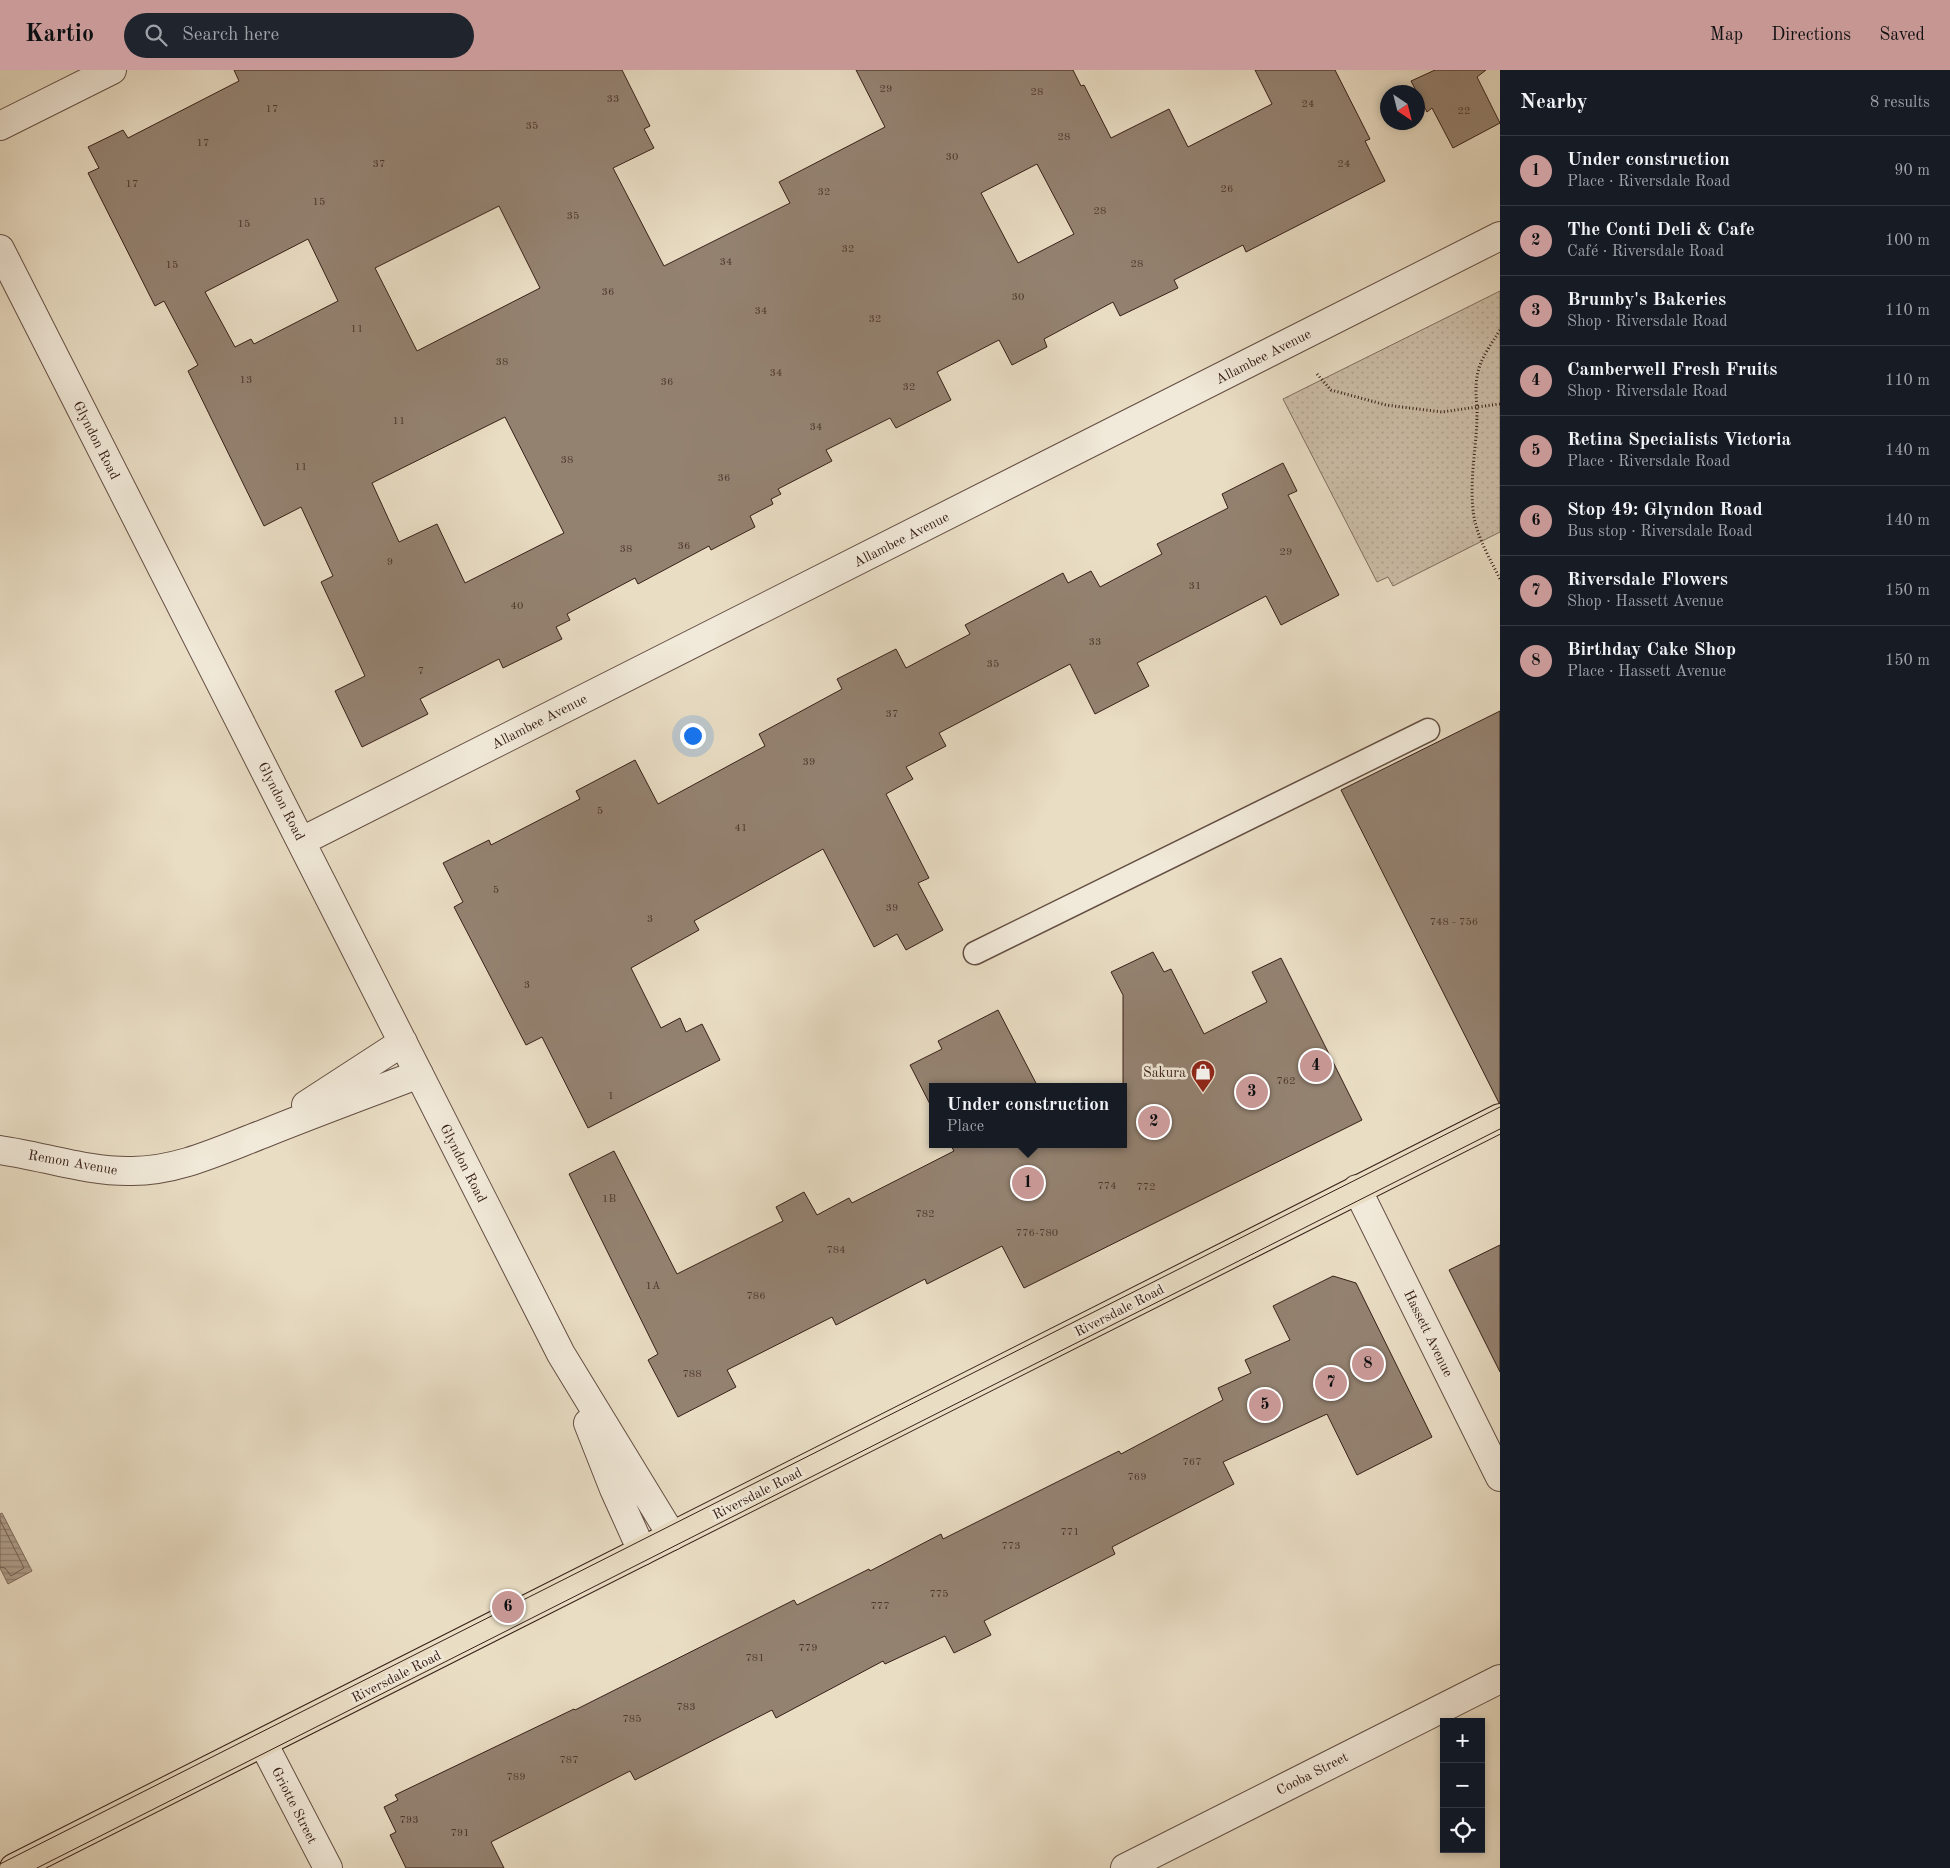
<!DOCTYPE html>
<meta charset="utf-8">
<style>
:root{--surface:#171b24;--page:#20242c;--text:#f1f3f6;--muted:#9ea1a6;--line:#363941;--accent:#c59692}
body{margin:0;font-family:"Old Standard TT",serif;background:var(--page);color:var(--text)}
.controls{position:absolute;right:15px;bottom:15px;display:grid;overflow:hidden;border-radius:0px;box-shadow:0 2px 8px #0003}
.controls button{width:45px;height:45px;display:grid;place-items:center;padding:0;border:0;border-bottom:1px solid var(--line);background:var(--surface);color:var(--text);font:25px sans-serif}
.compass{position:absolute;left:1380px;top:15px;width:45px;height:45px;border-radius:50%;background:var(--surface);box-shadow:0 2px 8px #0003;rotate:145deg}
.you{position:absolute;left:692px;top:665px;width:18px;height:18px;margin:-12px;border:4px solid #fff;border-radius:50%;background:#1a73e8;box-shadow:0 0 0 8px #1a73e833}
.badge{display:grid;place-items:center;width:32px;height:32px;border-radius:50%;background:var(--accent);color:#111;font-size:16px;font-weight:700}
.pin{position:absolute;translate:-50% -50%;border:2px solid #fff;box-shadow:0 1px 5px #0006}
.popup{position:absolute;left:929px;top:1013px;width:198px;height:65px;box-sizing:border-box;display:grid;place-content:center;border-radius:0px;background:var(--surface);filter:drop-shadow(0 1px 4px #0005);font-size:16px;white-space:nowrap;color:var(--muted)}
.popup b{font-size:19px;color:var(--text)}
.popup::after{content:'';position:absolute;left:50%;top:100%;margin-left:-10px;border:10px solid transparent;border-top-color:var(--surface)}
.list{margin:0;padding:0;list-style:none}
h2{display:flex;justify-content:space-between;align-items:center;height:65px;margin:0;padding:0 20px;font-size:21px}
h2 small{font-size:16px;font-weight:400;color:var(--muted)}
.list li{display:grid;grid-template-columns:32px 1fr auto;gap:15px;align-items:center;box-sizing:border-box;height:70px;padding:0 20px;border-top:1px solid var(--line)}
.list b{display:block;font-size:19px;white-space:nowrap}
.list p{margin:0;font-size:16px;white-space:nowrap;color:var(--muted)}
.list em{font-size:16px;font-style:normal;color:var(--muted)}
.icon{flex:none;width:28px;height:28px;fill:none;stroke:currentColor;stroke-width:2;stroke-linecap:round;stroke-linejoin:round}
.map{position:relative;flex:none;width:1500px;height:1798px;overflow:hidden}
header{display:flex;align-items:center;gap:30px;box-sizing:border-box;height:70px;padding:0 25px;background:var(--accent);color:#111}
header strong{font-size:24px}
nav{display:flex;gap:28px;margin-inline-start:auto;font-size:18px}
.search{width:350px;height:45px;background:var(--page);display:flex;align-items:center;gap:12px;box-sizing:border-box;padding:0 18px;border-radius:28px;color:var(--muted);font-size:19px}
main{display:flex}
aside{flex:1;background:var(--surface)}
.map>svg:first-child{display:block}
.park{fill:url(#park-dots);stroke:#826e60}
.water{fill:url(#water-rules);stroke:#7e6b5c}
.lines{fill:none;stroke-linecap:round;stroke-linejoin:round}
.shore{stroke:#725e51;stroke-width:1}
.building{fill:#948271;stroke:#382018;fill-rule:evenodd}
.lane-casing{stroke:#644f43;stroke-width:25}
.street-casing{stroke:#644f43;stroke-width:30}
.primary-casing{stroke:#382018;stroke-width:30}
.path{stroke:#382018;stroke-width:3;stroke-dasharray:1 2.5;stroke-linecap:butt}
.lane{stroke:#f1e9d9;stroke-width:22}
.street{stroke:#f1e9d9;stroke-width:28}
.primary{stroke:#e9ddc4;stroke-width:28}
.tram{stroke:#382018;stroke-width:1}
.labels{text-anchor:middle;stroke-width:5;stroke-linejoin:round;paint-order:stroke}
.number-label{font-size:11px;fill:#4f382e}
.street-label{font-size:14px;fill:#382018;stroke:#f1e9d9}
.poi-label{font-size:14px;fill:#382018;stroke:#f1e9d9;text-anchor:end}
</style>
<header>
<strong>Kartio</strong>
<div class="search"><svg class="icon" aria-label="search" viewBox="0 0 24 24"><circle cx="10" cy="10" r="6"/><path d="M15 15l6 6"/></svg>Search here</div>
<nav><a>Map</a><a>Directions</a><a>Saved</a></nav>
</header>
<main>
<div class="map">
<svg width="1500" height="1798" viewBox="0 0 1500 1798">
<defs>
<pattern id="park-dots" width="8" height="8" patternUnits="userSpaceOnUse" patternTransform="scale(1.25)"><rect width="8" height="8" fill="#cbbda7"/><path d="M2 2h.1M6 6h.1" fill="none" stroke="#afa28f" stroke-width="1.8" stroke-linecap="round"/></pattern>
<pattern id="water-rules" width="6" height="5" patternUnits="userSpaceOnUse" patternTransform="scale(1.25)"><rect width="6" height="5" fill="#ad9d8a"/><path d="M0 2.5h6" fill="none" stroke="#8e8070"/></pattern>
</defs>
<rect width="100%" height="100%" fill="#e9ddc4"/>
<filter id="stains"><feTurbulence type="fractalNoise" baseFrequency=".004" numOctaves="4"/><feColorMatrix values="0 0 0 0 .2 0 0 0 0 .09 0 0 0 0 .02 0 0 0 .5 -.17"/></filter>
<radialGradient id="worn" r=".72"><stop offset=".6" stop-color="#630" stop-opacity="0"/><stop offset="1" stop-color="#630" stop-opacity=".3"/></radialGradient>
<path class="park" d="M 1500,221 L 1500,462 L 1393,516 L 1388,507 L 1377,512 L 1283,329 Z"/>
<path class="water" d="M 2,1443 L 32,1501 L 8,1514 L 0,1498 L 0,1444 Z"/>
<g class="lines">
<path class="shore" d="M 0,1450 L 24,1498 L 11,1506 L 5,1498 L 0,1497"/>
</g>
<path class="building" d="M 234,0 L 622,0 L 650,56 L 644,59 L 654,78 L 613,98 L 664,196 L 790,133 L 779,112 L 885,57 L 856,0 L 1073,0 L 1081,16 L 1084,15 L 1111,68 L 1169,39 L 1188,77 L 1272,34 L 1255,0 L 1335,0 L 1370,69 L 1365,71 L 1385,111 L 1246,182 L 1243,175 L 1174,210 L 1178,218 L 1120,246 L 1113,232 L 1044,269 L 1047,277 L 1012,295 L 999,270 L 937,302 L 951,330 L 896,358 L 890,348 L 826,380 L 832,391 L 778,419 L 781,424 L 771,429 L 773,434 L 750,446 L 755,457 L 711,480 L 709,476 L 638,514 L 635,508 L 567,544 L 570,550 L 556,557 L 562,569 L 503,598 L 499,589 L 420,629 L 428,644 L 362,677 L 335,621 L 365,606 L 321,512 L 333,506 L 301,437 L 264,456 L 188,301 L 198,295 L 164,231 L 155,236 L 88,103 L 99,98 L 88,77 L 123,60 L 128,68 L 239,11 ZM 1037,94 L 1074,164 L 1018,193 L 981,123 ZM 499,136 L 540,218 L 417,281 L 375,198 ZM 308,169 L 338,231 L 254,274 L 251,269 L 235,277 L 205,222 ZM 505,347 L 564,463 L 465,513 L 437,454 L 399,472 L 372,413 Z
M 1435,0 L 1486,0 L 1477,7 L 1500,53 L 1453,78 L 1432,38 L 1427,42 L 1411,11 Z
M 1283,393 L 1297,421 L 1288,425 L 1339,525 L 1281,555 L 1266,526 L 1137,593 L 1149,616 L 1095,644 L 1070,594 L 939,663 L 946,676 L 906,697 L 913,709 L 886,724 L 929,808 L 918,813 L 943,860 L 906,880 L 897,864 L 874,877 L 823,779 L 694,851 L 699,860 L 631,898 L 661,958 L 680,948 L 686,962 L 702,954 L 720,990 L 588,1058 L 542,967 L 526,975 L 454,837 L 463,832 L 443,793 L 489,770 L 491,775 L 580,729 L 576,721 L 635,690 L 658,734 L 765,676 L 759,664 L 842,619 L 837,609 L 896,579 L 906,598 L 970,564 L 965,555 L 1063,503 L 1068,513 L 1091,501 L 1100,517 L 1162,484 L 1157,474 L 1228,438 L 1222,424 Z
M 1500,641 L 1500,1033 L 1499,1033 L 1341,720 Z
M 1153,882 L 1164,902 L 1171,899 L 1204,964 L 1267,932 L 1252,902 L 1281,888 L 1362,1050 L 1024,1218 L 1002,1176 L 927,1214 L 925,1209 L 836,1255 L 832,1247 L 727,1300 L 736,1317 L 678,1347 L 648,1290 L 658,1284 L 569,1104 L 614,1081 L 677,1204 L 783,1151 L 776,1137 L 804,1122 L 817,1145 L 849,1128 L 852,1133 L 954,1081 L 950,1074 L 1123,1074 L 1123,925 L 1111,902 Z
M 998,940 L 1038,1017 L 933,1017 L 933,1040 L 910,995 L 942,979 L 938,971 Z
M 1500,1175 L 1500,1302 L 1449,1200 Z
M 1333,1206 L 1356,1213 L 1432,1367 L 1357,1405 L 1327,1344 L 1223,1392 L 1234,1414 L 1112,1477 L 1115,1484 L 984,1551 L 991,1565 L 954,1583 L 945,1566 L 885,1594 L 883,1591 L 776,1648 L 772,1640 L 635,1710 L 630,1701 L 491,1772 L 504,1798 L 406,1798 L 390,1765 L 396,1762 L 384,1737 L 398,1730 L 395,1725 L 574,1639 L 575,1640 L 794,1530 L 797,1535 L 869,1499 L 870,1501 L 941,1464 L 943,1469 L 1119,1381 L 1121,1384 L 1223,1330 L 1218,1318 L 1251,1303 L 1245,1290 L 1290,1270 L 1273,1236 Z"/>
<g class="lines">
<defs>
<path id="lane" d="M 975,883 L 1428,660"/>
<path id="street" d="M 0,56 L 112,0
M 0,179 L 561,1284 L 672,1466
M 302,771 L 1500,166
M 306,1035 L 403,972
M 0,1080 C 43,1086 87,1102 132,1101 C 178,1101 221,1080 263,1064 C 315,1043 367,1024 419,1004
M 1357,1119 L 1500,1407
M 588,1353 L 614,1419 L 642,1481
M 263,1673 L 328,1798
M 1125,1798 L 1500,1609"/>
<path id="primary" d="M 14,1798 L 1500,1048"/>
</defs>
<use href="#lane" class="lane-casing"/>
<use href="#street" class="street-casing"/>
<use href="#primary" class="primary-casing"/>
<path class="path" d="M 1500,260 C 1481,290 1473,299 1477,337 L 1500,334
M 1317,304 L 1331,320 L 1386,335 L 1442,342 L 1477,337 C 1478,374 1467,415 1475,452 C 1480,472 1491,491 1500,509"/>
<use href="#lane" class="lane"/>
<use href="#street" class="street"/>
<use href="#primary" class="primary"/>
<path class="tram" d="M 0,1794 L 1500,1037
M 37,1798 L 1500,1059"/>
</g>
<defs>
<symbol id="shop-pin" viewBox="-11 -11 22 30"><path d="M0 17L-7.5 6A9.5 9.5 0 1 1 7.5 6Z" fill="#8f2418" stroke="#f1e9d9"/><path d="M-5-2.5h2.3a2.7 3.5 0 0 1 5.4 0H5L5.5 6h-11ZM-1.5-2.5h3a1.5 2.3 0 0 0-3 0Z" fill="#fff"/></symbol>
</defs>
<g fill-rule="evenodd">
<use href="#shop-pin" x="1189" y="988" width="28" height="38"/>
</g>
<g class="labels">
<g class="number-label">
<text x="886" y="22">29</text>
<text x="1037" y="25">28</text>
<text x="613" y="32">33</text>
<text x="1308" y="37">24</text>
<text x="272" y="42">17</text>
<text x="1464" y="44">22</text>
<text x="532" y="59">35</text>
<text x="1064" y="70">28</text>
<text x="203" y="76">17</text>
<text x="952" y="90">30</text>
<text x="379" y="97">37</text>
<text x="1344" y="97">24</text>
<text x="132" y="117">17</text>
<text x="1227" y="122">26</text>
<text x="824" y="125">32</text>
<text x="319" y="135">15</text>
<text x="1100" y="144">28</text>
<text x="573" y="149">35</text>
<text x="244" y="157">15</text>
<text x="848" y="182">32</text>
<text x="726" y="195">34</text>
<text x="1137" y="197">28</text>
<text x="172" y="198">15</text>
<text x="608" y="225">36</text>
<text x="1018" y="230">30</text>
<text x="761" y="244">34</text>
<text x="875" y="252">32</text>
<text x="357" y="262">11</text>
<text x="502" y="295">38</text>
<text x="776" y="306">34</text>
<text x="246" y="313">13</text>
<text x="667" y="315">36</text>
<text x="909" y="320">32</text>
<text x="399" y="354">11</text>
<text x="816" y="360">34</text>
<text x="567" y="393">38</text>
<text x="301" y="400">11</text>
<text x="724" y="411">36</text>
<text x="684" y="479">36</text>
<text x="626" y="482">38</text>
<text x="1286" y="485">29</text>
<text x="390" y="495">9</text>
<text x="1195" y="519">31</text>
<text x="517" y="539">40</text>
<text x="1095" y="575">33</text>
<text x="993" y="597">35</text>
<text x="421" y="604">7</text>
<text x="892" y="647">37</text>
<text x="809" y="695">39</text>
<text x="600" y="744">5</text>
<text x="741" y="761">41</text>
<text x="496" y="823">5</text>
<text x="892" y="841">39</text>
<text x="650" y="852">3</text>
<text x="1454" y="855">748 - 756</text>
<text x="527" y="918">3</text>
<text x="1286" y="1014">762</text>
<text x="611" y="1029">1</text>
<text x="1107" y="1119">774</text>
<text x="1146" y="1120">772</text>
<text x="609" y="1132">1B</text>
<text x="925" y="1147">782</text>
<text x="1037" y="1166">776-780</text>
<text x="836" y="1183">784</text>
<text x="653" y="1219">1A</text>
<text x="756" y="1229">786</text>
<text x="692" y="1307">788</text>
<text x="1192" y="1395">767</text>
<text x="1137" y="1410">769</text>
<text x="1070" y="1465">771</text>
<text x="1011" y="1479">773</text>
<text x="939" y="1527">775</text>
<text x="880" y="1539">777</text>
<text x="808" y="1581">779</text>
<text x="755" y="1591">781</text>
<text x="686" y="1640">783</text>
<text x="632" y="1652">785</text>
<text x="569" y="1693">787</text>
<text x="516" y="1710">789</text>
<text x="409" y="1753">793</text>
<text x="460" y="1766">791</text>
</g>
<g class="street-label">
<text transform="translate(1263 286) rotate(-27)" y="5">Allambee Avenue</text>
<text transform="translate(97 370) rotate(63)" y="5">Glyndon Road</text>
<text transform="translate(901 469) rotate(-27)" y="5">Allambee Avenue</text>
<text transform="translate(539 651) rotate(-27)" y="5">Allambee Avenue</text>
<text transform="translate(282 731) rotate(63)" y="5">Glyndon Road</text>
<text transform="translate(73 1092) rotate(10)" y="5">Remon Avenue</text>
<text transform="translate(464 1093) rotate(63)" y="5">Glyndon Road</text>
<text transform="translate(1119 1240) rotate(-27)" y="5">Riversdale Road</text>
<text transform="translate(1429 1263) rotate(64)" y="5">Hassett Avenue</text>
<text transform="translate(757 1423) rotate(-27)" y="5">Riversdale Road</text>
<text transform="translate(396 1606) rotate(-27)" y="5">Riversdale Road</text>
<text transform="translate(1312 1703) rotate(-27)" y="5">Cooba Street</text>
<text transform="translate(295 1735) rotate(63)" y="5">Griotte Street</text>
</g>
<g class="poi-label">
<text x="1186" y="1007">Sakura</text>
</g>
</g>
<rect width="100%" height="100%" filter="url(#stains)"/>
<rect width="100%" height="100%" fill="url(#worn)"/>
</svg>
<div class="controls">
<button>+</button>
<button>−</button>
<button><svg class="icon" aria-label="locate" viewBox="0 0 24 24"><circle cx="12" cy="12" r="6"/><path d="M12 2v4M12 18v4M2 12h4M18 12h4"/></svg></button>
</div>
<svg class="compass" viewBox="-18 -18 36 36"><path d="M0-13l5 13h-10z" fill="#e53935"/><path d="M0 13l5-13h-10z" fill="#9ea1a6"/></svg>
<div class="you"></div>
<div class="pin badge" style="left:1028px;top:1113px">1</div>
<div class="popup"><b>Under construction</b>Place</div>
<div class="pin badge" style="left:1154px;top:1052px">2</div>
<div class="pin badge" style="left:1252px;top:1022px">3</div>
<div class="pin badge" style="left:1316px;top:996px">4</div>
<div class="pin badge" style="left:1265px;top:1335px">5</div>
<div class="pin badge" style="left:508px;top:1537px">6</div>
<div class="pin badge" style="left:1331px;top:1313px">7</div>
<div class="pin badge" style="left:1368px;top:1294px">8</div>
</div>
<aside>
<h2>Nearby<small>8 results</small></h2>
<ul class="list">
<li><span class="badge">1</span><div><b>Under construction</b><p>Place · Riversdale Road</p></div><em>90 m</em></li>
<li><span class="badge">2</span><div><b>The Conti Deli &amp; Cafe</b><p>Café · Riversdale Road</p></div><em>100 m</em></li>
<li><span class="badge">3</span><div><b>Brumby's Bakeries</b><p>Shop · Riversdale Road</p></div><em>110 m</em></li>
<li><span class="badge">4</span><div><b>Camberwell Fresh Fruits</b><p>Shop · Riversdale Road</p></div><em>110 m</em></li>
<li><span class="badge">5</span><div><b>Retina Specialists Victoria</b><p>Place · Riversdale Road</p></div><em>140 m</em></li>
<li><span class="badge">6</span><div><b>Stop 49: Glyndon Road</b><p>Bus stop · Riversdale Road</p></div><em>140 m</em></li>
<li><span class="badge">7</span><div><b>Riversdale Flowers</b><p>Shop · Hassett Avenue</p></div><em>150 m</em></li>
<li><span class="badge">8</span><div><b>Birthday Cake Shop</b><p>Place · Hassett Avenue</p></div><em>150 m</em></li>
</ul>
</aside>
</main>
